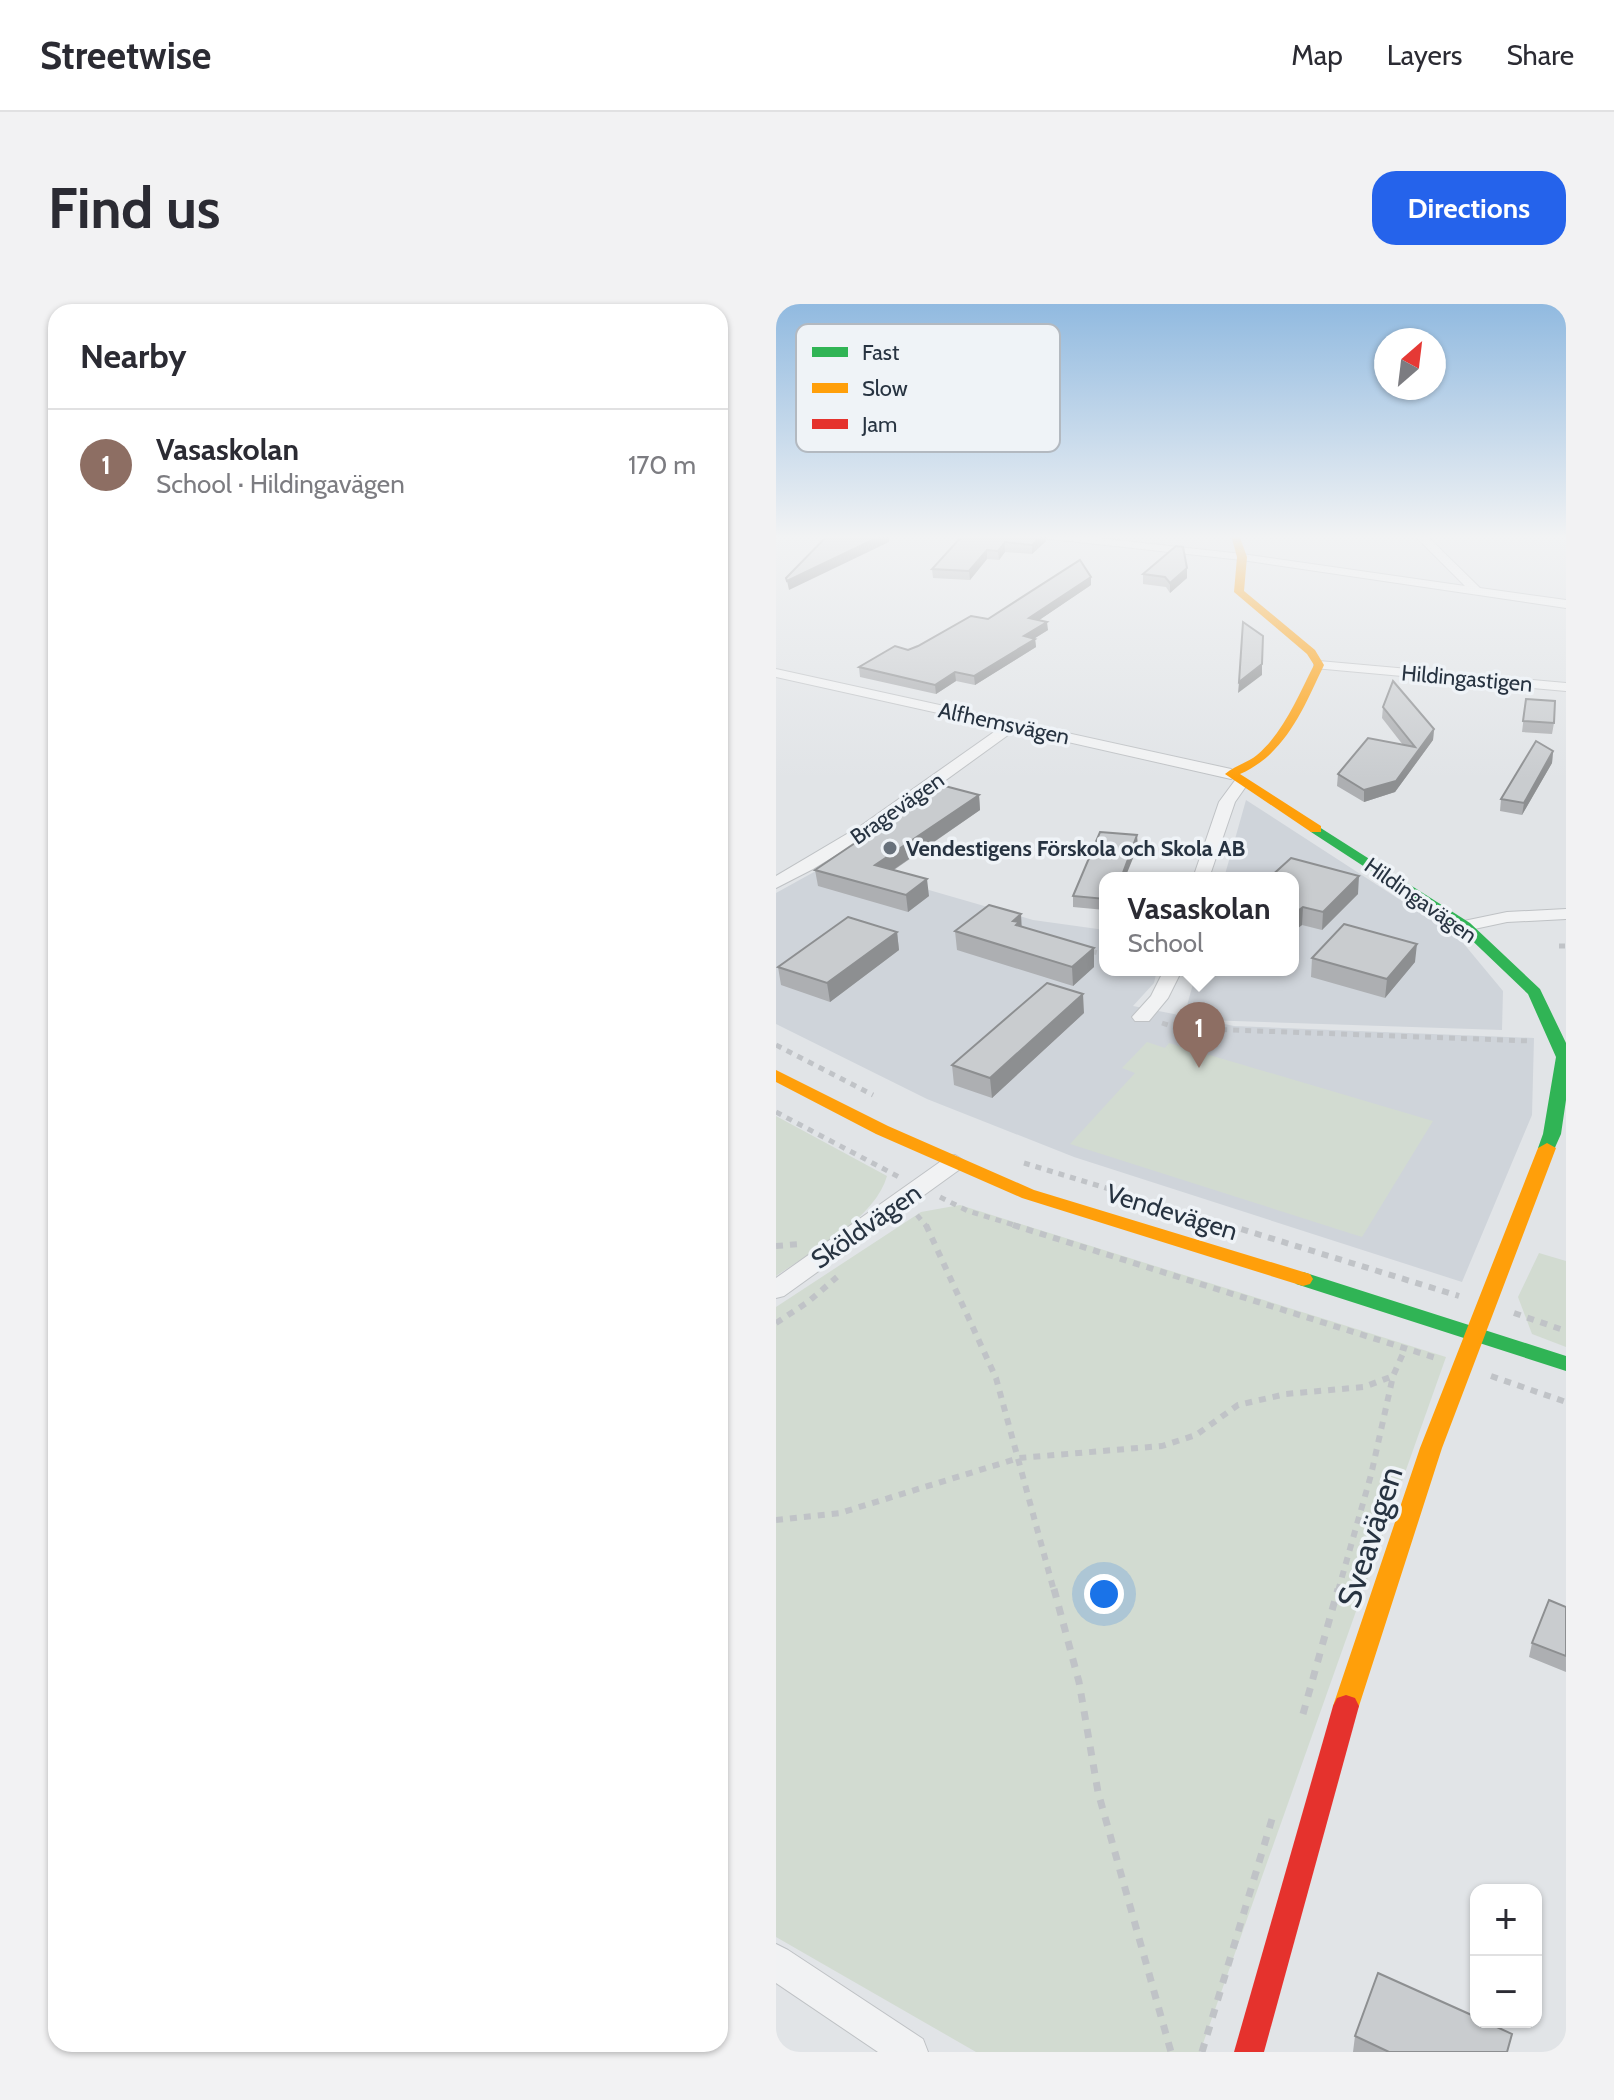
<!DOCTYPE html>
<meta charset="utf-8">
<style>
:root{--surface:#fff;--page:#f2f2f3;--text:#2b2b33;--muted:#7c7c81;--line:#e1e1e2;--accent:#2563eb}
body{margin:0;font-family:Cabin,sans-serif;background:var(--page);color:var(--text)}
.controls{position:absolute;right:24px;bottom:24px;display:grid;overflow:hidden;border-radius:16px;box-shadow:0 2px 6px #0004}
.controls button{width:72px;height:72px;display:grid;place-items:center;padding:0;border:0;border-bottom:2px solid var(--line);background:var(--surface);color:var(--text);font:40px sans-serif}
.compass{position:absolute;left:598px;top:24px;width:72px;height:72px;border-radius:50%;background:var(--surface);box-shadow:0 2px 6px #0004;rotate:28deg}
.you{position:absolute;left:328px;top:1290px;width:28px;height:28px;margin:-20px;border:6px solid #fff;border-radius:50%;background:#1a73e8;box-shadow:0 0 0 12px #1a73e833}
.badge{display:grid;place-items:center;width:52px;height:52px;border-radius:50%;background:var(--accent);color:#fff;font-size:26px;font-weight:700}
.pin{position:absolute;translate:-50% -66px;filter:drop-shadow(0 2px 4px #0008)}
.pin::after{content:'';position:absolute;top:42px;width:28px;height:24px;background:inherit;clip-path:polygon(0 0,100% 0,50% 100%)}
.popup{position:absolute;left:323px;top:568px;width:200px;height:104px;box-sizing:border-box;display:grid;place-content:center;border-radius:16px;background:var(--surface);filter:drop-shadow(0 2px 6px #0005);font-size:26px;white-space:nowrap;color:var(--muted)}
.popup b{font-size:30px;color:var(--text)}
.popup::after{content:'';position:absolute;left:50%;top:100%;margin-left:-16px;border:16px solid transparent;border-top-color:var(--surface)}
.list{margin:0;padding:0;list-style:none}
h2{display:flex;justify-content:space-between;align-items:center;height:104px;margin:0;padding:0 32px;font-size:34px}
h2 small{font-size:26px;font-weight:400;color:var(--muted)}
.list li{display:grid;grid-template-columns:52px 1fr auto;gap:24px;align-items:center;box-sizing:border-box;height:112px;padding:0 32px;border-top:2px solid var(--line)}
.list b{display:block;font-size:30px;white-space:nowrap}
.list p{margin:0;font-size:26px;white-space:nowrap;color:var(--muted)}
.list em{font-size:26px;font-style:normal;color:var(--muted)}
.map{position:relative;flex:none;width:790px;height:1748px;overflow:hidden;border-radius:24px}
header{display:flex;align-items:center;gap:48px;box-sizing:border-box;height:112px;padding:0 40px;background:var(--surface);border-bottom:2px solid var(--line)}
header strong{font-size:38px}
nav{display:flex;gap:44px;margin-inline-start:auto;font-size:28px}
.intro{display:flex;align-items:center;justify-content:space-between;box-sizing:border-box;height:192px;padding:0 48px}
h1{margin:0;font-size:56px}
.button{padding:20px 36px;border-radius:24px;background:var(--accent);color:#fff;font-size:28px;font-weight:700}
main{display:flex;gap:48px;padding:0 48px}
aside{flex:1;background:var(--surface);border-radius:24px;box-shadow:0 2px 6px #0004}
.map>svg:first-child{display:block}
.built{fill:#cfd4da}
.green{fill:#d2dbd1}
.lines{fill:none;stroke-linecap:round;stroke-linejoin:round}
.street-casing{stroke:#bfc2c5;stroke-width:2}
.path-far2{stroke:#c0c3c7;stroke-width:5;stroke-dasharray:6 6;stroke-linecap:butt}
.path-far1{stroke:#c0c3c7;stroke-width:6;stroke-dasharray:7 7;stroke-linecap:butt}
.path{stroke:#c0c3c7;stroke-width:7;stroke-dasharray:9 9;stroke-linecap:butt}
.street{fill:#f1f2f3;fill-rule:evenodd}
.fast{fill:#30b455;fill-rule:evenodd}
.slow{fill:#ff9f0a;fill-rule:evenodd}
.jam{fill:#e5322d;fill-rule:evenodd}
.wall{fill:#adafb2}
.shaded-wall{fill:#8d8f91}
.building{fill:#c9cccf;stroke:#8d8f91;stroke-width:2}
.poi-dot{fill:#68717b;stroke:#eff3f7;stroke-width:3}
.labels{text-anchor:middle;stroke-width:7;stroke-linejoin:round;paint-order:stroke}
.far-street-label{font-size:22px;fill:#273341;stroke:#eff3f7}
.far-poi-label{font-size:22px;font-weight:bold;fill:#273341;stroke:#eff3f7;text-anchor:start}
.street-label{font-size:26px;fill:#273341;stroke:#eff3f7}
.near-street-label{font-size:32px;fill:#273341;stroke:#eff3f7}
.key{fill:#eff3f7;stroke:#b3b9c0;stroke-width:2}
.key-label{font-size:22px;fill:#273341}
</style>
<header>
<strong>Streetwise</strong>
<nav><a>Map</a><a>Layers</a><a>Share</a></nav>
</header>
<div class="intro"><h1>Find us</h1><a class="button">Directions</a></div>
<main>
<aside>
<h2>Nearby<small></small></h2>
<ul class="list">
<li><span class="badge" style="background:#8d6e63">1</span><div><b>Vasaskolan</b><p>School · Hildingavägen</p></div><em>170 m</em></li>
</ul>
</aside>
<div class="map">
<svg width="790" height="1748" viewBox="0 0 790 1748">
<rect width="100%" height="100%" fill="#e1e4e7"/>
<path class="built" d="M 470,496 L 683,634 L 727,687 L 726,726 L 429,716 L 458,722 L 758,734 L 756,811 L 686,978 L 298,853 L 151,795 L 0,720 L 0,589 L 56,558 L 257,616 L 329,626 L 329,666 L 381,666 L 378,679 L 357,702 L 408,712 L 421,666 L 517,666 L 517,574 L 448,574 Z"/>
<path class="green" d="M 371,738 L 389,744 L 393,739 L 657,817 L 586,933 L 294,840 L 359,769 L 346,764 Z
M 0,812 L 111,872 C 99,915 35,948 0,972 Z
M 184,901 L 670,1053 L 424,1748 L 200,1748 L 0,1633 L 0,1003 L 145,908 Z
M 763,949 L 790,957 L 790,1043 L 756,1030 L 742,993 Z"/>
<g class="lines">
<defs>
<path id="street" d="M 260,231 L 294,231 L 466,250 L 689,282 L 638,231 L 650,231 L 704,284 L 790,296 L 790,304 L 466,256 L 266,234 Z
M 543,357 L 790,379 L 790,387 L 538,364 L 538,358 Z
M 0,365 L 455,465 L 463,470 L 455,475 L 239,426 L 98,528 L 37,565 L 0,584 L 0,572 L 86,521 L 225,423 L 0,373 Z
M 465,473 L 473,478 L 459,498 L 433,574 L 417,574 L 443,498 L 460,475 Z
M 790,605 L 790,615 L 731,618 L 689,627 L 680,622 L 683,618 L 731,608 Z
M 388,666 L 406,666 L 392,694 L 373,717 L 359,717 L 356,713 L 375,692 Z
M 179,851 L 190,858 L 187,863 L 8,992 L 0,994 L 0,974 L 171,853 Z
M 0,1640 L 12,1646 L 147,1735 L 152,1748 L 102,1748 L 0,1679 Z"/>
</defs>
<use href="#street" class="street-casing"/>
<path class="path-far2" d="M 783,642 L 790,642
M 315,647 L 329,651
M 386,719 L 401,724 L 755,737
M 0,741 L 97,791
M 0,808 L 123,873
M 248,859 L 458,923
M 164,893 L 192,907 L 244,923
M 141,911 L 151,923"/>
<path class="path-far1" d="M 150,921 L 220,1074 L 278,1287
M 237,921 L 660,1054
M 452,921 L 683,992
M 0,942 L 24,940
M 738,1009 L 790,1027
M 0,1019 L 32,998 L 61,973
M 715,1072 L 790,1098
M 0,1216 L 64,1209 L 243,1154 L 386,1142 L 420,1131 L 462,1101 L 510,1090 L 588,1083 L 617,1072
M 562,1287 L 595,1171 L 617,1072 L 629,1045"/>
<path class="path" d="M 278,1285 L 303,1378 L 322,1488 L 395,1748
M 527,1410 L 562,1285
M 426,1748 L 496,1515"/>
<use href="#street" class="street"/>
<path class="fast" d="M 540,521 L 694,619 L 764,685 L 790,739 L 790,796 L 785,830 L 777,848 L 771,849 L 762,844 L 767,830 L 780,753 L 752,690 L 684,625 L 535,528 L 533,525 Z
M 527,968 L 790,1052 L 790,1067 L 520,980 L 517,975 L 520,970 Z"/>
<path class="slow" d="M 455,231 L 463,231 L 471,253 L 468,287 L 539,346 L 548,361 C 528,403 510,450 464,470 L 545,522 L 545,528 L 535,528 L 449,470 C 458,462 471,459 481,451 C 508,428 522,392 538,361 L 531,350 L 458,288 L 461,253 Z
M 0,766 L 112,822 L 258,886 L 534,970 L 537,975 L 534,980 L 527,982 L 246,894 L 100,830 L 0,778 Z
M 771,839 L 780,844 L 666,1144 L 583,1402 L 579,1410 L 570,1413 L 561,1410 L 557,1402 L 644,1144 L 762,844 Z"/>
<path class="jam" d="M 570,1391 L 579,1394 L 583,1402 L 488,1748 L 458,1748 L 557,1402 L 561,1394 Z"/>
</g>
<path class="wall" d="M 187,231 L 270,237 L 256,250 L 229,248 L 223,256 L 211,255 L 194,276 L 157,274 L 156,265 Z
M 367,270 L 411,274 L 394,289 L 390,283 L 367,280 Z
M 315,281 L 263,316 L 272,326 L 259,334 L 260,343 L 199,381 L 180,377 L 160,390 L 84,373 L 83,363 L 132,346 L 212,315 Z
M 750,395 L 778,419 L 776,430 L 746,428 Z
M 607,403 L 658,425 L 657,436 L 619,488 L 588,498 L 561,482 L 562,470 L 627,441 L 606,414 Z
M 777,447 L 776,459 L 746,511 L 724,507 L 725,495 Z
M 203,491 L 204,506 L 118,566 L 153,592 L 132,608 L 42,582 L 39,566 Z
M 362,542 L 329,574 L 329,606 L 297,603 L 297,592 Z
M 517,574 L 582,590 L 546,626 L 526,621 L 522,624 L 517,623 Z
M 246,623 L 318,663 L 297,682 L 181,646 L 179,627 Z
M 121,628 L 123,646 L 54,698 L 5,681 L 2,663 Z
M 536,654 L 639,658 L 609,694 L 535,673 Z
M 308,709 L 216,794 L 178,781 L 176,761 Z
M 790,1303 L 790,1368 L 753,1353 L 756,1339 Z
M 579,1732 L 731,1748 L 577,1748 Z"/>
<path class="shaded-wall" d="M 107,231 L 113,231 L 113,238 L 13,286 L 11,277 Z
M 267,231 L 270,231 L 270,237 L 256,250 L 256,241 Z
M 229,238 L 229,248 L 223,256 L 222,247 Z
M 211,246 L 211,255 L 194,276 L 193,267 Z
M 411,264 L 411,274 L 394,289 L 394,279 Z
M 315,273 L 315,281 L 253,323 L 253,314 Z
M 271,318 L 272,326 L 248,341 L 248,332 Z
M 259,335 L 260,343 L 199,381 L 198,372 Z
M 486,360 L 486,371 L 462,389 L 463,378 Z
M 179,368 L 180,377 L 160,390 L 159,381 Z
M 658,425 L 657,436 L 619,488 L 588,498 L 588,486 Z
M 777,447 L 776,459 L 746,511 L 748,499 Z
M 203,491 L 204,506 L 101,577 L 99,561 Z
M 361,531 L 362,542 L 349,574 L 345,574 Z
M 583,572 L 582,590 L 546,626 L 547,608 Z
M 151,575 L 153,592 L 132,608 L 130,591 Z
M 527,603 L 526,621 L 522,624 L 523,606 Z
M 245,610 L 246,628 L 237,617 Z
M 121,628 L 123,646 L 54,698 L 51,679 Z
M 641,640 L 639,658 L 609,694 L 611,675 Z
M 318,644 L 318,663 L 297,682 L 296,663 Z
M 307,690 L 308,709 L 216,794 L 214,774 Z"/>
<path class="building" d="M 52,231 L 107,231 L 11,277 L 10,274 Z
M 187,231 L 267,231 L 256,241 L 229,238 L 222,247 L 211,246 L 193,267 L 156,265 Z
M 400,242 L 407,243 L 411,264 L 394,279 L 389,273 L 367,270 Z
M 304,256 L 315,273 L 253,314 L 271,318 L 248,332 L 259,335 L 198,372 L 179,368 L 159,381 L 83,363 L 119,342 L 132,346 L 142,342 L 195,312 L 212,315 Z
M 467,318 L 487,332 L 486,360 L 463,378 Z
M 617,377 L 658,425 L 620,477 L 588,486 L 562,470 L 592,434 L 639,443 L 607,403 Z
M 750,395 L 779,397 L 778,419 L 747,417 Z
M 760,437 L 777,447 L 748,499 L 725,495 Z
M 165,481 L 203,491 L 99,561 L 151,575 L 130,591 L 39,566 Z
M 324,528 L 361,531 L 345,574 L 329,574 L 329,595 L 297,592 Z
M 515,554 L 583,572 L 547,608 L 527,603 L 523,606 L 517,604 L 517,574 L 493,574 Z
M 213,601 L 245,610 L 237,617 L 243,618 L 240,621 L 318,644 L 296,663 L 179,627 Z
M 72,613 L 121,628 L 51,679 L 2,663 Z
M 568,620 L 641,640 L 611,675 L 536,654 Z
M 271,679 L 307,690 L 214,774 L 176,761 Z
M 773,1296 L 790,1303 L 790,1352 L 756,1339 Z
M 602,1669 L 700,1713 L 700,1718 L 710,1718 L 736,1730 L 731,1748 L 613,1748 L 579,1732 Z"/>
<linearGradient id="sky" x2="0" y2="1"><stop stop-color="#91bae0"/><stop offset="0.49" stop-color="#f2f3f4"/><stop offset="1" stop-color="#f2f3f4" stop-opacity="0"/></linearGradient>
<rect width="790" height="475" fill="url(#sky)"/>
<circle class="poi-dot" cx="114" cy="544" r="8"/>
<g class="labels">
<g class="far-street-label">
<text transform="translate(691 374) rotate(5)" y="8">Hildingastigen</text>
<text transform="translate(228 419) rotate(12)" y="8">Alfhemsvägen</text>
<text transform="translate(121 504) rotate(-35)" y="8">Bragevägen</text>
<text transform="translate(645 596) rotate(35)" y="8">Hildingavägen</text>
</g>
<g class="far-poi-label">
<text x="130" y="552">Vendestigens Förskola och Skola AB</text>
</g>
<g class="street-label">
<text transform="translate(396 908) rotate(17)" y="9">Vendevägen</text>
<text transform="translate(90 922) rotate(-35)" y="9">Sköldvägen</text>
</g>
<g class="near-street-label">
<text transform="translate(594 1233) rotate(-72)" y="11">Sveavägen</text>
</g>
</g>
<rect x="20" y="20" width="264" height="128" rx="12" class="key"/>
<rect x="36" y="43" width="36" height="10" fill="#30b455"/>
<rect x="36" y="79" width="36" height="10" fill="#ff9f0a"/>
<rect x="36" y="115" width="36" height="10" fill="#e5322d"/>
<g class="key-label">
<text x="86" y="56">Fast</text>
<text x="86" y="92">Slow</text>
<text x="86" y="128">Jam</text>
</g>
</svg>
<div class="controls">
<button>+</button>
<button>−</button>
</div>
<svg class="compass" viewBox="-18 -18 36 36"><path d="M0-13l5 13h-10z" fill="#e53935"/><path d="M0 13l5-13h-10z" fill="#7c7c81"/></svg>
<div class="you"></div>
<div class="pin badge" style="left:423px;top:764px;background:#8d6e63">1</div>
<div class="popup"><b>Vasaskolan</b>School</div>
</div>
</main>
